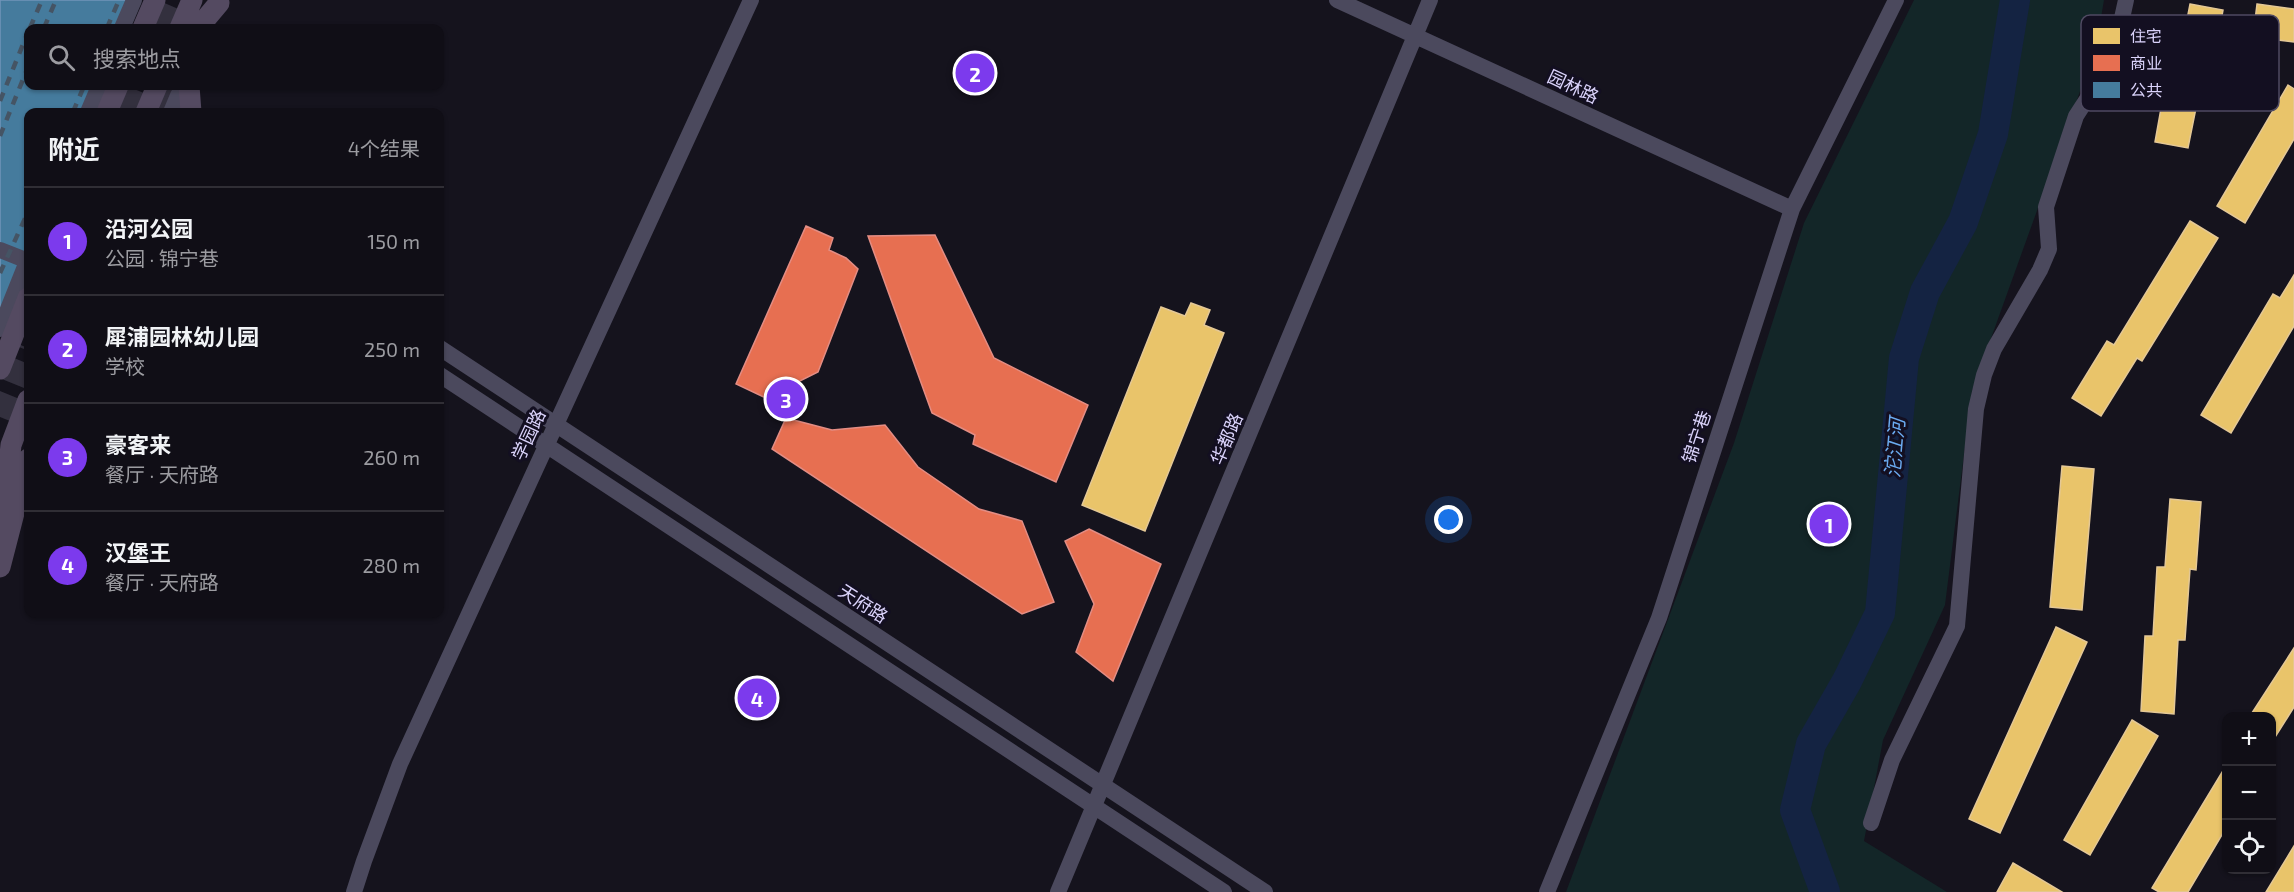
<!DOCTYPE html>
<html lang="zh">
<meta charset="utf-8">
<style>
:root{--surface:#100e16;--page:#19171f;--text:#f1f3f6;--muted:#9c9ca1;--line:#302e35;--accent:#7c3aed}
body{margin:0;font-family:"Exo 2","Noto Sans SC",sans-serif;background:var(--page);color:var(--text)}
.controls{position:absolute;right:18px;bottom:18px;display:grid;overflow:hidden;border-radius:12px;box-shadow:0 2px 4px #0004}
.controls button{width:54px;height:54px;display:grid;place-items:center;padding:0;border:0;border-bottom:2px solid var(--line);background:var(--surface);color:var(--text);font:30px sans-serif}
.you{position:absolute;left:1449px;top:520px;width:21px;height:21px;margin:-15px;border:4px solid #fff;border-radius:50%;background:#1a73e8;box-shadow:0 0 0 9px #1a73e833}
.badge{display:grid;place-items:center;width:39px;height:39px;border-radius:50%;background:var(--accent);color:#fff;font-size:20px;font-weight:700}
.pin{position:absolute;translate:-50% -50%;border:3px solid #fff;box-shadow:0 2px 6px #0006}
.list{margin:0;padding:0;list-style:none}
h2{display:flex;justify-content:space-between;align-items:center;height:78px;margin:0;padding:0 24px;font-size:26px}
h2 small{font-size:20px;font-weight:400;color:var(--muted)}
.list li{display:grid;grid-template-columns:39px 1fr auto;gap:18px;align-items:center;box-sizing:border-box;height:108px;padding:0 24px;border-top:2px solid var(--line)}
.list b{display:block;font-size:22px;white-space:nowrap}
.list p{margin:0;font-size:20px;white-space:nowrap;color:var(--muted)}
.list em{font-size:20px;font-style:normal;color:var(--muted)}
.icon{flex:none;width:33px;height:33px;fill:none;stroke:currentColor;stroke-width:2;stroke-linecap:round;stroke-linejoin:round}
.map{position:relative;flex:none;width:2294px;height:892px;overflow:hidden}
.search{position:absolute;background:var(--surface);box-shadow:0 2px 4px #0004;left:24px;top:24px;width:420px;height:66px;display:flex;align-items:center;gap:15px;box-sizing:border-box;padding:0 21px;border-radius:12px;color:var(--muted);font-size:22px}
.panel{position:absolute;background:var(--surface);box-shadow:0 2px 4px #0004;left:24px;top:108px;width:420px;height:510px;border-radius:12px}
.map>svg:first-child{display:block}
.green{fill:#132628}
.homes{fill:#e9c46a;stroke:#e4c896;stroke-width:1.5}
.shops{fill:#e76f51;stroke:#e38d84;stroke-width:1.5}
.public{fill:#457b9d;stroke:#7295b9;stroke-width:1.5}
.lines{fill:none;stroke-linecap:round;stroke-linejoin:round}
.river{stroke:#142342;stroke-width:30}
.highway-tunnel{stroke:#33303e;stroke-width:24;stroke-dasharray:24 12;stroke-linecap:butt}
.minor{stroke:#4b495d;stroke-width:16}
.major{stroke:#544a61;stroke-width:21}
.rail{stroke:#455464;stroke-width:4.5;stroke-dasharray:9 8;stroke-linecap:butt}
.labels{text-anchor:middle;stroke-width:6;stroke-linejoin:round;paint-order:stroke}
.street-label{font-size:18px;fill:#dad3fb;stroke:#130f21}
.water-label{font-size:20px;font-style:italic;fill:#6babf1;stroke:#130f21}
.key{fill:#130f21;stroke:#4f4a62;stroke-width:1.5}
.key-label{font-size:16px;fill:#dad3fb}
</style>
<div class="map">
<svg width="2294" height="892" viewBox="0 0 2294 892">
<rect width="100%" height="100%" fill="#15131d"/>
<path class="green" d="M 1914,0 L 2104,0 L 2096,47 L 1972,391 L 1945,605 L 1883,740 L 1864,841 L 1947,892 L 1566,892 L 1734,443 L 1804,223 Z"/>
<path class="homes" d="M 2190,4 L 2223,10 L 2210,80 L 2202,78 L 2188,148 L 2155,142 L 2167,75 L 2176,76 Z
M 2257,4 L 2294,9 L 2294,42 L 2253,37 Z
M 2288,85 L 2294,89 L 2294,139 L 2245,223 L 2217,206 Z
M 2190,221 L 2218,238 L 2142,361 L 2137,358 L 2101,416 L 2072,398 L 2107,341 L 2114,345 Z
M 2294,275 L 2294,326 L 2231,433 L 2201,415 L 2273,294 L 2280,298 Z
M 1191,303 L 1210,310 L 1204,325 L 1224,333 L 1145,531 L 1082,505 L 1161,307 L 1185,316 Z
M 2062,466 L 2094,469 L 2082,610 L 2050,607 Z
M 2170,499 L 2201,502 L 2196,570 L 2190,569 L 2185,640 L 2178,640 L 2174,714 L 2141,711 L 2145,636 L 2153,636 L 2157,567 L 2165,567 Z
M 2056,627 L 2087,642 L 2000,833 L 1969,819 Z
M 2294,648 L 2294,707 L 2272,742 L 2272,716 L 2250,716 Z
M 2132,720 L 2158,736 L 2090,855 L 2064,840 Z
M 2224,769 L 2226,771 L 2226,828 L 2188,892 L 2159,892 L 2152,888 Z
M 2294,846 L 2294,892 L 2266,892 Z
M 2013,863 L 2062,892 L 1997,892 Z"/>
<path class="shops" d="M 806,226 L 833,238 L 829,250 L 846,258 L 858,269 L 818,372 L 766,398 L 736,384 Z
M 935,235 L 994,358 L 1088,405 L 1056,482 L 973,444 L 975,435 L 932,413 L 868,236 Z
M 786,418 L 832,430 L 885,425 L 918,467 L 979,509 L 1022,521 L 1054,602 L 1022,614 L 772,449 Z
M 1089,529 L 1161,564 L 1113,681 L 1076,652 L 1094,604 L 1065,541 Z"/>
<path class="public" d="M 0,0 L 140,0 L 128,28 L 28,28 L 28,86 L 104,86 L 93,112 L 28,112 L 28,266 L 0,334 Z"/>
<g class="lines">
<path class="river" d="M 1825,892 L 1795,810 L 1811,744 L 1847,681 L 1880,613 L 1904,358 L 1925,292 L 1963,222 L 1993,134 L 2015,0"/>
<path class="highway-tunnel" d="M 162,28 L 174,0
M 127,112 L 138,86
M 161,112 L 173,86
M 0,417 L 28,348"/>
<path class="minor" d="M 1337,0 L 1792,209
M 122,28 L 134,0
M 88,112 L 99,86
M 171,112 L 182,86
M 0,250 L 28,261
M 0,329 L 28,259
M 440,348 L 1265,892
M 440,375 L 1224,892
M 1871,823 L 1892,760 L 1957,626 L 1976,409 L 1984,375 L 1994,349 L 2040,270 L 2049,249 L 2046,207 L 2076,116 L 2113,59 L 2126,0
M 354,892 L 364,861 L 400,764 L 751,0
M 1058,892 L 1430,0
M 1547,892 L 1659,618 L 1792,209 L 1896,0"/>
<path class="major" d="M 143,28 L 155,0
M 180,28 L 192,0
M 198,28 L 219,3
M 189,86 L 191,112
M 107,112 L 118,86
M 146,112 L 157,86
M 0,369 L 28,298
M 0,549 L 11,445 L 28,400
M 0,567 L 28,459"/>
<path class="rail" d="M 30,28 L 42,0
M 44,28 L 56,0
M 107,28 L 119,0
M 0,101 L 28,32
M 73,112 L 84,86
M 0,136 L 28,67
M 0,273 L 28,212"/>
</g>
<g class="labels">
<g class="street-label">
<text transform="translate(1573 87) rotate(25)" y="6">园林路</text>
<text transform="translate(529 435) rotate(-65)" y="6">学园路</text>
<text transform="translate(1697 437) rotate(-72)" y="6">锦宁巷</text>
<text transform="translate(1227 439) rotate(-67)" y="6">华都路</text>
<text transform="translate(863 604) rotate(33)" y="6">天府路</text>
</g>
<g class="water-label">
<text transform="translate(1895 448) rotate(-85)" y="7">沱江河</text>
</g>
</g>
<rect x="2081" y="15" width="198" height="96" rx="9" class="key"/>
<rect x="2093" y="28" width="27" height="16" fill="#e9c46a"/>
<rect x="2093" y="55" width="27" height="16" fill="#e76f51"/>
<rect x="2093" y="82" width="27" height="16" fill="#457b9d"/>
<g class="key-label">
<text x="2130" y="42">住宅</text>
<text x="2130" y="69">商业</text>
<text x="2130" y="96">公共</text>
</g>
</svg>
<div class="controls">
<button>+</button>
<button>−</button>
<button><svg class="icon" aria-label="locate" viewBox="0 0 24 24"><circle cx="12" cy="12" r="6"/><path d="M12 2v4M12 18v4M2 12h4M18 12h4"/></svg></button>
</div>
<div class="you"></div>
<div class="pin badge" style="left:1829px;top:524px">1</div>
<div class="pin badge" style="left:975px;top:73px">2</div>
<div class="pin badge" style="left:786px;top:399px">3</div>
<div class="pin badge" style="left:757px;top:698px">4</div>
<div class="search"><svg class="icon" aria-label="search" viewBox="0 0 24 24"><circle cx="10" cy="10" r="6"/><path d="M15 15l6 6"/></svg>搜索地点</div>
<section class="panel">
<h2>附近<small>4个结果</small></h2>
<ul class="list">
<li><span class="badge">1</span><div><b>沿河公园</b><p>公园 · 锦宁巷</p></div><em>150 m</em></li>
<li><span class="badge">2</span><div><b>犀浦园林幼儿园</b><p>学校</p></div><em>250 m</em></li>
<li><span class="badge">3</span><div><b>豪客来</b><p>餐厅 · 天府路</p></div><em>260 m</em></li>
<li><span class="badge">4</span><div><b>汉堡王</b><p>餐厅 · 天府路</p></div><em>280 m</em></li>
</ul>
</section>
</div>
